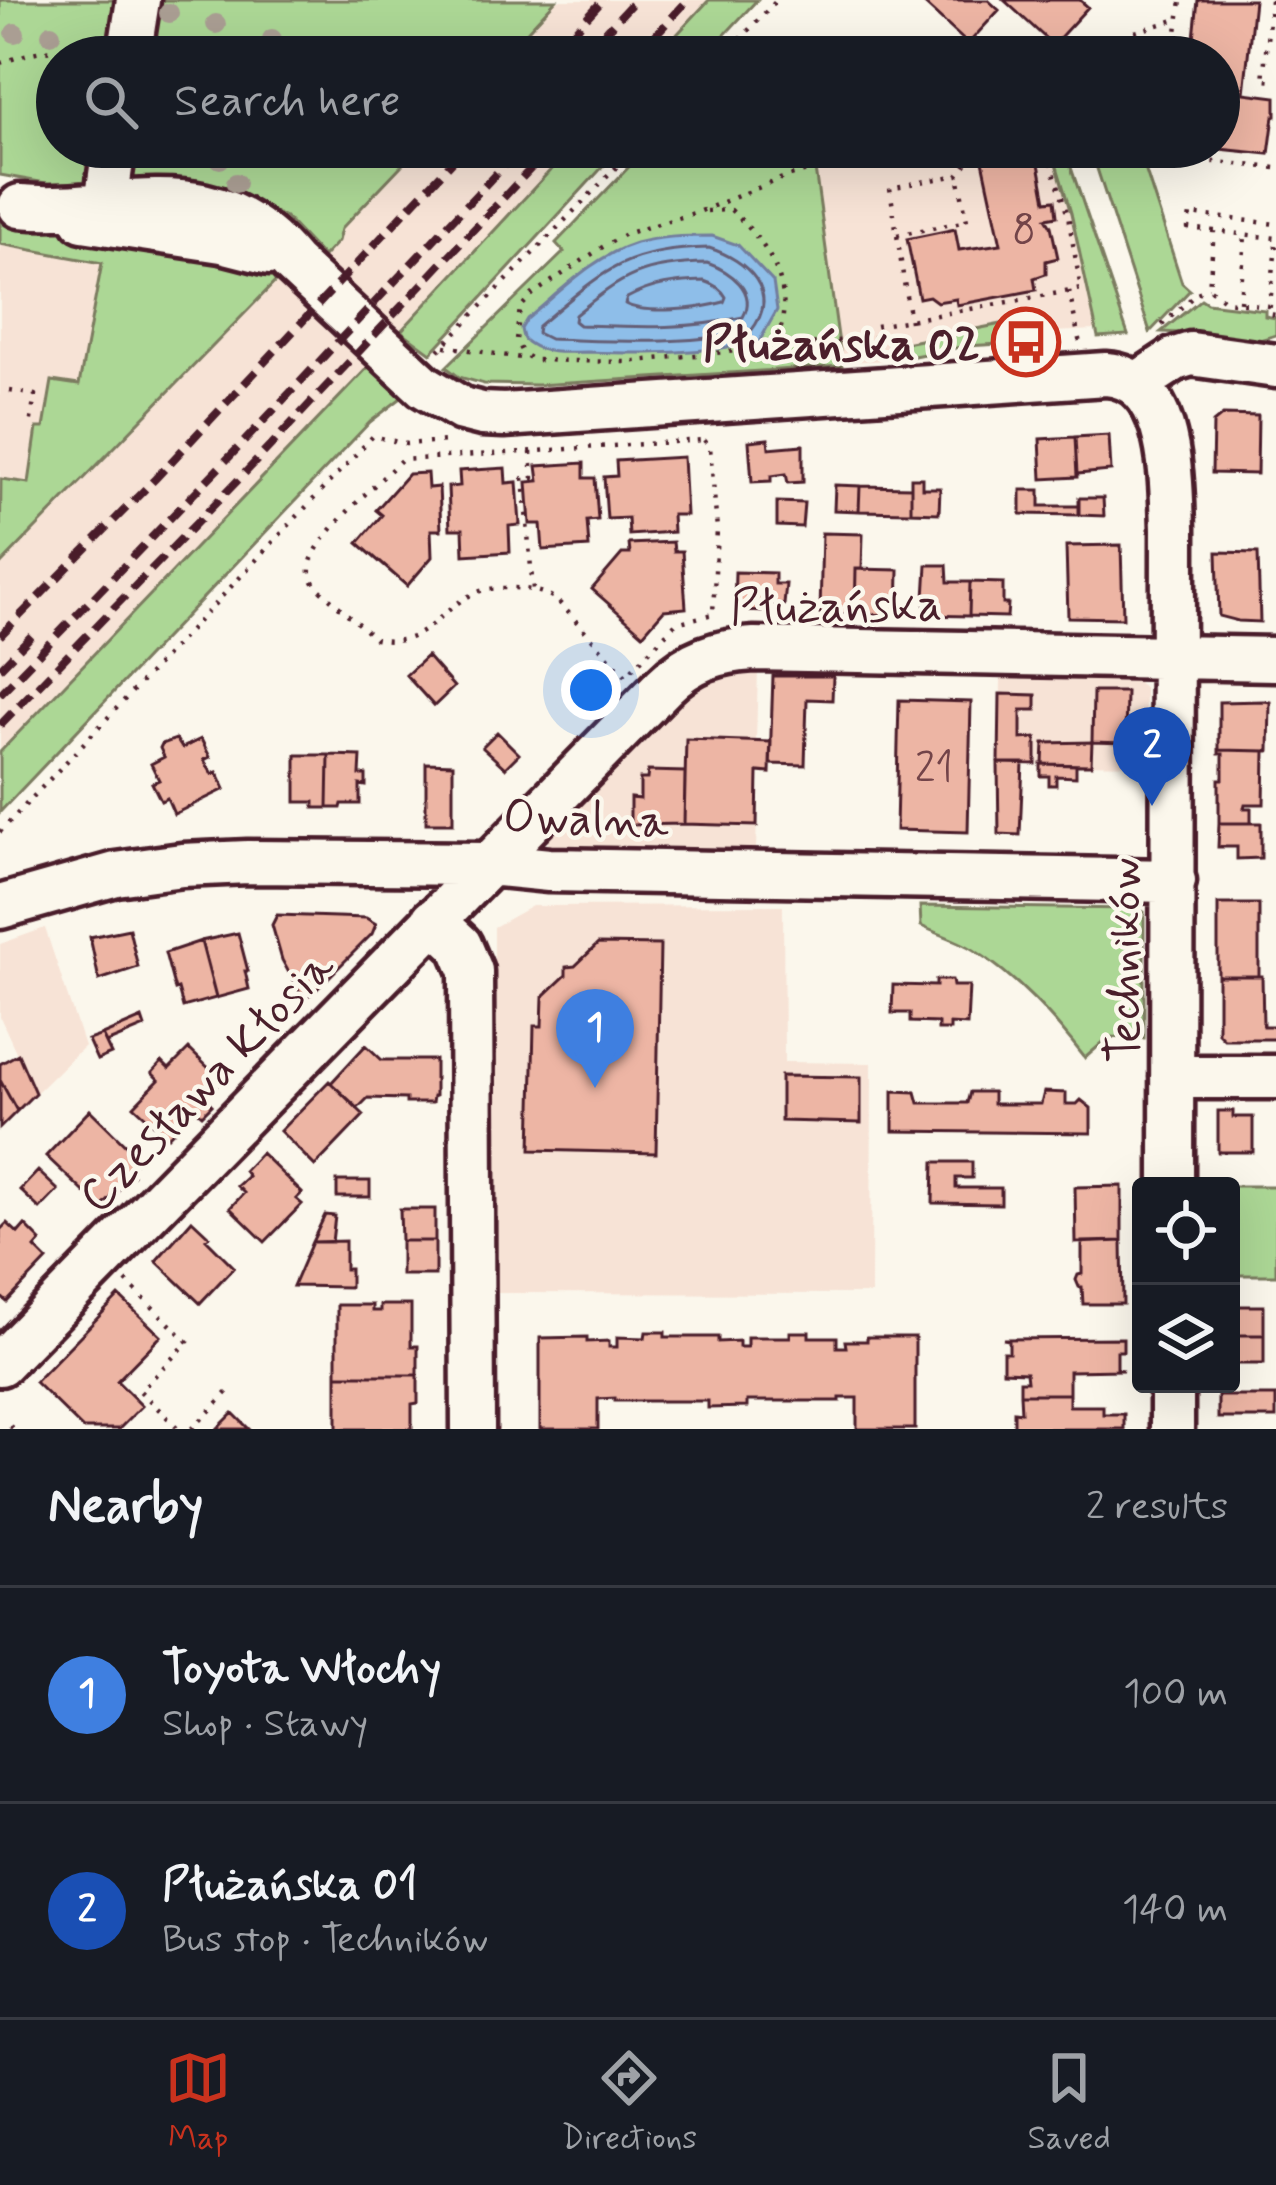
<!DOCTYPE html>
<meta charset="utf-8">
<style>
:root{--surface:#171b24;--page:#242831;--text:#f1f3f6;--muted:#9ea1a6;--line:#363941;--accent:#c8321e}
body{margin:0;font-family:Mynerve,sans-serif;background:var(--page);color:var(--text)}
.controls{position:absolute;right:36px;bottom:36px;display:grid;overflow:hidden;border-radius:12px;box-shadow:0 12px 48px #0002}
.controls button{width:108px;height:108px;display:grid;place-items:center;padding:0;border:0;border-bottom:3px solid var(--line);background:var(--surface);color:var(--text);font:60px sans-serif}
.you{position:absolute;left:591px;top:690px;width:42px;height:42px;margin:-30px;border:9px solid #fff;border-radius:50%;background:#1a73e8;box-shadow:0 0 0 18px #1a73e833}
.badge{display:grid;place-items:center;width:78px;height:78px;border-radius:50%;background:var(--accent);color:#fff;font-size:39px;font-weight:700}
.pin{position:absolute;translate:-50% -99px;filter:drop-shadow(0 3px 6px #0008)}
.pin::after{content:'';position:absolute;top:63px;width:42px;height:36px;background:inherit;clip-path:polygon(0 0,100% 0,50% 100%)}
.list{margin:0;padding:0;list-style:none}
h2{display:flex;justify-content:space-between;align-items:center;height:156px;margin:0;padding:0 48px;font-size:51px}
h2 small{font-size:39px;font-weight:400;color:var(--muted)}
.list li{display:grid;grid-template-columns:78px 1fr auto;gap:36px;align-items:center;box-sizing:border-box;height:216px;padding:0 48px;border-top:3px solid var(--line)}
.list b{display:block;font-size:45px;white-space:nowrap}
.list p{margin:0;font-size:39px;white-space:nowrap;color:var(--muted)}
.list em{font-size:39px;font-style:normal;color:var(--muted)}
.icon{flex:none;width:66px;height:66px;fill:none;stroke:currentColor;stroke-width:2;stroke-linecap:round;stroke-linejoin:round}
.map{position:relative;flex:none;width:1276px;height:1429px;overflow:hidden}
.search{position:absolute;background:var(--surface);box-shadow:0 12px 48px #0002;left:36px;right:36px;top:36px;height:132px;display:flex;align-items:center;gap:30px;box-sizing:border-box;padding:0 42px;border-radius:66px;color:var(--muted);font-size:45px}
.sheet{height:588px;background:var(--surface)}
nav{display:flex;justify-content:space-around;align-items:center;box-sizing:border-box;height:168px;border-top:3px solid var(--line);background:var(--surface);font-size:33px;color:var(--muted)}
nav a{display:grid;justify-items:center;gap:6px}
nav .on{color:var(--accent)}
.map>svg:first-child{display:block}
.built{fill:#f7e3d6}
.green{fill:#acd795;stroke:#7b7b60;stroke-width:3}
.water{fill:#8ebee9;stroke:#737e9d;stroke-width:3}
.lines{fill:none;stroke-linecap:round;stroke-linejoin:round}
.shore{stroke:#655f77;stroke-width:3}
.building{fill:#edb5a4;stroke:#4a1f2b;stroke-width:3}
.minor-casing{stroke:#4a1f2b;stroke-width:51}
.path{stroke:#4a1f2b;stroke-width:4.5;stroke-dasharray:3 9;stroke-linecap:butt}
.minor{stroke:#fbf7ec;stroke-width:42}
.rail{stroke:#4a1f2b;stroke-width:8;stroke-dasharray:18 9;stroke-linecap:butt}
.tree{fill:#aa9e93}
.labels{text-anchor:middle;stroke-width:9;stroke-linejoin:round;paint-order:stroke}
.number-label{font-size:42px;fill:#734449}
.poi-label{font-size:48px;font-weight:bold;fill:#4a1f2b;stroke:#fbf7ec;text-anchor:end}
.street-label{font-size:48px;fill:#4a1f2b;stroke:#fbf7ec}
</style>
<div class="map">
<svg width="1276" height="1429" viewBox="0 0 1276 1429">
<rect width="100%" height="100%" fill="#fbf7ec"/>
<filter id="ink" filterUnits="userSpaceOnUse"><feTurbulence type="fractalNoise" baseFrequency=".00833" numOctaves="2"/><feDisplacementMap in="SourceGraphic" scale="24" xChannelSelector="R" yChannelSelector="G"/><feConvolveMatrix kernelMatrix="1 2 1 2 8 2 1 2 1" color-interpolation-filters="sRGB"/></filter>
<g filter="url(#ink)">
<path class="built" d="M 449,0 L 750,0 L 700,57 L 398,57 Z
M 319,147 L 615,147 L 401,332 L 0,752 L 0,244 L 102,263 L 68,453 L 287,220 L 270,209 Z
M 812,147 L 1051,147 L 1071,213 L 1096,330 L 1011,334 L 1005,340 L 893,360 L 842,362 Z
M 741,670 L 758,670 L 756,741 L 770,773 L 758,773 L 756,850 L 549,845 L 544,833 L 685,692 L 714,673 Z
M 1001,674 L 1131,675 L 1145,689 L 1144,765 L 1000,763 Z
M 783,905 L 784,1062 L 872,1063 L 871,1294 L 494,1293 L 494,927 L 532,906 Z
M 45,928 L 84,1046 L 0,1128 L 0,1064 L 17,1054 L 0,1017 L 0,944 Z"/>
<path class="green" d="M 0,0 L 556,0 L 503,57 L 57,57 L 57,147 L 419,147 L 341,229 L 338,241 L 323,257 L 287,219 L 235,191 L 178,179 L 74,188 L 0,175 Z
M 709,0 L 757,0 L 704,57 L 656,57 Z
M 572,147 L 621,147 L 431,353 L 401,331 Z
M 648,147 L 812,147 L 842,366 L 537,385 L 484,384 L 459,377 L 446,367 L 564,252 L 556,243 Z
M 1051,147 L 1064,147 L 1128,335 L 1098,337 L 1071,213 Z
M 1090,147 L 1138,147 L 1182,283 L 1190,290 L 1150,332 Z
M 0,219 L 250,259 L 280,277 L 0,565 L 1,479 L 29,483 L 37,428 L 44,428 L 52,381 L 79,385 L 102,263 L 0,244 Z
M 1201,299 L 1207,303 L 1265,310 L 1265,316 L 1276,318 L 1276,335 L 1257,341 L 1218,335 L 1161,332 Z
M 1017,321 L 1027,333 L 1010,334 L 1001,344 L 966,346 L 893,360 L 891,354 L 894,347 L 900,344 Z
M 373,362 L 405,395 L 370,422 L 0,812 L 0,752 Z
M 920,906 L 1136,909 L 1144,912 L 1144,1038 L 1109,1037 L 1085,1058 C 1053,1017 1018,978 974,950 C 958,940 938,934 921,926 Z
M 1231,1186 L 1276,1186 L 1276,1275 L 1231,1275 Z"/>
<path class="water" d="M 712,236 L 738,245 L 773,282 L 777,310 L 759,342 C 698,354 648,354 587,352 C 569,352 546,355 530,344 C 522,339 523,338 521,329 L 527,319 C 560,292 594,256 636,243 C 661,236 686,236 712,236 Z"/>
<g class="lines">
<path class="shore" d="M 709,248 C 747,260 782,292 751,331 C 684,346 617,341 549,339 L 537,333 L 538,326 C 602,273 622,249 709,248 Z
M 707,263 C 730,271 758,291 743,317 C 689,330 634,327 579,325 L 574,321 L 575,315 C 623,275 644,264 707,263 Z
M 704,281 C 714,284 721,288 726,297 L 724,302 C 700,309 646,315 625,304 L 627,298 C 653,284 675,282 704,281 Z"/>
</g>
<path class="building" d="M 920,0 L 988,0 L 999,10 L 968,44 Z
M 1004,0 L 1080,0 L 1088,7 L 1053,45 Z
M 1198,0 L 1254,0 L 1244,93 L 1276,97 L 1276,116 L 1274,116 L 1269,154 L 1200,147 L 1219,147 L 1219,57 L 1192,57 Z
M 1025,148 L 1026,155 L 1037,153 L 1046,201 L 1055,200 L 1057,216 L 1046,218 L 1051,226 L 1058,258 L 1046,261 L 1046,274 L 1034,278 L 1036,290 L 957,305 L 956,299 L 937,302 L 929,296 L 919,298 L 907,239 L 955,229 L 959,250 L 1001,244 L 982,156 Z
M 1223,415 L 1258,416 L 1257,474 L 1212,473 L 1213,423 Z
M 1109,435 L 1111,471 L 1077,474 L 1075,437 Z
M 1075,437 L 1077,477 L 1042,479 L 1040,439 Z
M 768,439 L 769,448 L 803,445 L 803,482 L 788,483 L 786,474 L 771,476 L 771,481 L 752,482 L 749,441 Z
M 683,457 L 686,515 L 672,515 L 673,532 L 629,535 L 628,518 L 607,519 L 604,477 L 617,476 L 616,461 Z
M 584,463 L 584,478 L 595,478 L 598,520 L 587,521 L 589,547 L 543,550 L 541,524 L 530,524 L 527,482 L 539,481 L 537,466 Z
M 505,468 L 506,483 L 517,482 L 520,525 L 509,526 L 510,552 L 464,555 L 463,529 L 450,529 L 448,487 L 460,486 L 459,471 Z
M 427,473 L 428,488 L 439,487 L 441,530 L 431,530 L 432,557 L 407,586 L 358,543 L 382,515 L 376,510 L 408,474 Z
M 911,478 L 922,478 L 922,488 L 940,488 L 939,513 L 911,512 Z
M 835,485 L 860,486 L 859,511 L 834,510 Z
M 860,486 L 911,487 L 911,512 L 859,511 Z
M 1021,490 L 1040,490 L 1040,506 L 1079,506 L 1079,515 L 1021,514 Z
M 1079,498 L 1103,498 L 1104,516 L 1079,515 Z
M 777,502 L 804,503 L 802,527 L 777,526 Z
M 822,533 L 863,534 L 862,569 L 856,569 L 855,614 L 820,613 Z
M 673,542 L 674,551 L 682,551 L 686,608 L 664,610 L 643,634 L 592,589 L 622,554 L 630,554 L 629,544 Z
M 1121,545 L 1123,618 L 1068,617 L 1066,546 Z
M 1217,552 L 1258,553 L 1260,622 L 1238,621 L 1219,616 Z
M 927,565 L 947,565 L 948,582 L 970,582 L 969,616 L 924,615 Z
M 856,569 L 899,570 L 898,615 L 855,614 Z
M 735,572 L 775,573 L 775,584 L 786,584 L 784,605 L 774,605 L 774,612 L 734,611 Z
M 970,582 L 1003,583 L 1003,604 L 1008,604 L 1007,617 L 969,616 Z
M 427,656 L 454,687 L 434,706 L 406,675 Z
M 773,676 L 833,676 L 832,700 L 807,699 L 805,765 L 770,764 Z
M 1093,692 L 1126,692 L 1125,743 L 1092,742 Z
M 1000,694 L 1036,695 L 1036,710 L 1021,710 L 1021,739 L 1036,738 L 1036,764 L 999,763 Z
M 899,700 L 971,702 L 968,832 L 896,830 Z
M 1265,701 L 1270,702 L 1269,751 L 1219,750 L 1219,702 Z
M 497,732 L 519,754 L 505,768 L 482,747 Z
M 176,739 L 182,748 L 201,739 L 210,757 L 204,760 L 212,774 L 217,772 L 225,789 L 174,814 L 167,798 L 161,801 L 152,783 L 159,780 L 151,764 L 164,757 L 160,748 L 162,744 Z
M 686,739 L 771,742 L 770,773 L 758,772 L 757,826 L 684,824 Z
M 1092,742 L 1091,765 L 1043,764 L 1044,743 Z
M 1219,750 L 1265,751 L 1264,804 L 1245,804 L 1244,808 L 1251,808 L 1251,823 L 1219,823 L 1219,779 L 1223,779 L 1223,754 L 1219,754 Z
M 296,755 L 329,755 L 328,808 L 314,808 L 314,802 L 296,802 Z
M 329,755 L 361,756 L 360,775 L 366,775 L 366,786 L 360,785 L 360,804 L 342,804 L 341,808 L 328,808 Z
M 426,763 L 453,764 L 453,823 L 426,823 Z
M 998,763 L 1023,763 L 1020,835 L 999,834 Z
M 1041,764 L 1076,765 L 1076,777 L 1056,776 L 1056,785 L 1049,785 L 1049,776 L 1041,776 Z
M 648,771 L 685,772 L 684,824 L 630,825 L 630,798 L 640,799 L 640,779 L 647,779 Z
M 1219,823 L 1261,823 L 1261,858 L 1237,859 L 1237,847 L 1218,847 Z
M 1218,904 L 1259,904 L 1259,976 L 1218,976 Z
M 277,915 L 366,918 L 376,924 L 372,934 L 312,994 L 305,996 L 299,991 L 282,960 L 272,925 Z
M 129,929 L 138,967 L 99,980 L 90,937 Z
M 238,933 L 248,971 L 245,971 L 249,989 L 216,998 L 201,941 Z
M 201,941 L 216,998 L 183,1007 L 178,989 L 175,990 L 165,953 Z
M 598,944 L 660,945 L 656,1153 L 531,1150 L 534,1026 L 542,1026 L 543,997 L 566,975 L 566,967 L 575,966 Z
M 1218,976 L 1262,976 L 1263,1026 L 1275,1026 L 1275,1039 L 1224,1039 L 1218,1033 Z
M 936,980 L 952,980 L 953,986 L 969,986 L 967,1025 L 950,1024 L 950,1030 L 938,1030 L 938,1023 L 910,1022 L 910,1013 L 892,1013 L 893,985 L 936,986 Z
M 142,1018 L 145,1027 L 106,1043 L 102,1035 Z
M 102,1035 L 111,1054 L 97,1060 L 88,1040 Z
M 366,1045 L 382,1060 L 435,1060 L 435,1096 L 433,1096 L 432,1103 L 406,1103 L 406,1099 L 368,1098 L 358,1108 L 331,1083 Z
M 189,1049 L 222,1081 L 205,1098 L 212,1105 L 202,1115 L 195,1109 L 168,1137 L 134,1106 L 159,1080 L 152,1073 L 162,1062 L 169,1069 Z
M 18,1054 L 35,1093 L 17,1111 L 0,1080 L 0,1064 Z
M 781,1076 L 861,1077 L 861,1123 L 781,1121 Z
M 0,1080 L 17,1111 L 0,1128 Z
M 329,1081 L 364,1115 L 315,1166 L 280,1131 Z
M 893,1091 L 916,1092 L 919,1103 L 967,1103 L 970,1092 L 993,1092 L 993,1104 L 1041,1104 L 1044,1092 L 1066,1093 L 1066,1104 L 1077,1104 L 1081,1100 L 1091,1108 L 1091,1133 L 893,1131 Z
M 90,1110 L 140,1159 L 129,1170 L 133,1175 L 101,1208 L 46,1156 Z
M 1218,1111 L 1233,1111 L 1233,1117 L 1253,1117 L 1253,1152 L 1218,1152 Z
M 261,1153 L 302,1193 L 296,1199 L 302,1204 L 265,1242 L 230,1208 L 244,1193 L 237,1186 L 248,1176 L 244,1171 Z
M 934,1162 L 972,1162 L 972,1178 L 956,1178 L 956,1188 L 1001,1188 L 1001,1204 L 933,1203 Z
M 38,1171 L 58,1190 L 40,1209 L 20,1190 Z
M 337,1181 L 370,1181 L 370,1197 L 337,1197 Z
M 1122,1186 L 1122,1241 L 1076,1243 L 1075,1187 Z
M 400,1209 L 435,1209 L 435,1241 L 401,1241 Z
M 325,1215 L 335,1216 L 332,1242 L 312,1242 Z
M 192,1220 L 209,1236 L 206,1239 L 234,1267 L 200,1303 L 156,1261 Z
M 7,1223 L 18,1233 L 25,1225 L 41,1241 L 35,1248 L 47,1260 L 7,1302 L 0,1296 L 0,1230 Z
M 345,1241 L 345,1269 L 350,1269 L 350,1287 L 293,1286 L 312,1242 Z
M 401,1241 L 435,1241 L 435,1275 L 401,1275 Z
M 1122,1241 L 1123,1304 L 1083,1304 L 1082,1287 L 1079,1287 L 1076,1280 L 1078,1275 L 1082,1274 L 1082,1242 Z
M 119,1296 L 161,1336 L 117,1381 L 142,1406 L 119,1429 L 83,1429 L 35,1382 Z
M 337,1305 L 372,1305 L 372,1311 L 380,1311 L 380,1305 L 411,1305 L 411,1346 L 418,1346 L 418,1375 L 337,1375 Z
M 1231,1306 L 1264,1306 L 1264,1335 L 1231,1335 Z
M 646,1332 L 665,1332 L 665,1337 L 718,1337 L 718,1342 L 739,1341 L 739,1347 L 747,1347 L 747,1337 L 790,1337 L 790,1332 L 809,1332 L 809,1337 L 837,1337 L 837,1347 L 846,1347 L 845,1341 L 867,1341 L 867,1337 L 915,1337 L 915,1429 L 857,1429 L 857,1398 L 840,1398 L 840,1401 L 747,1401 L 747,1407 L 708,1408 L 708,1401 L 615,1401 L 615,1398 L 598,1399 L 598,1429 L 540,1429 L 540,1338 L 587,1337 L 587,1342 L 609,1341 L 609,1347 L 617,1347 L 617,1337 L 645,1338 Z
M 1231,1335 L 1264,1335 L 1264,1364 L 1231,1364 Z
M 1123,1338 L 1123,1351 L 1117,1351 L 1117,1369 L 1123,1370 L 1069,1371 L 1069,1394 L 1020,1394 L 1020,1381 L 1027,1381 L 1026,1372 L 1003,1371 L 1003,1352 L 1009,1352 L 1009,1340 L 1003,1339 Z
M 337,1375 L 418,1375 L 418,1403 L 412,1404 L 412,1429 L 337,1429 Z
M 1020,1394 L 1069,1394 L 1069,1406 L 1103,1406 L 1103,1414 L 1124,1414 L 1124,1429 L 1014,1429 L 1014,1411 L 1021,1412 Z
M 1218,1396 L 1276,1396 L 1276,1418 L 1218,1418 Z
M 233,1413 L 249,1429 L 217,1429 Z"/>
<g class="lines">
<defs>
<path id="minor" d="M 129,57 L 138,0
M 106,203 L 114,147
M 20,206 C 123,215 212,165 292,263 L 424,386 L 462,409 L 482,414 L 504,415 L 1106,374 C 1173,378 1171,479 1173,528 L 1172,1186
M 83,220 L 222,241 L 269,253
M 1137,384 L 1175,359 L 1191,354 L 1276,366
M 0,907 L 116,874 L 182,865 L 248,862 L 488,864 L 549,870 L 1174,881
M 433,920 L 460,945 L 471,971 L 473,1429
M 1172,1077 L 1276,1077
M 0,1364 L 664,686 C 690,660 718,651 754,649 L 1276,659
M 1172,1429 L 1172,1384"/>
</defs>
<use href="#minor" class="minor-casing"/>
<path class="path" d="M 1271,0 L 1263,80 L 1276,81
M 1135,32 L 1178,19
M 723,57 L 777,0
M 1141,57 L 1151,54 L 1174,56 L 1181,0
M 0,63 C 27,55 49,43 76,57
M 1173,147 L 1176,158 L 1276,168
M 851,158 L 780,179 L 701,211 L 625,234 L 601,248 L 533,294 L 520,308 L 516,340 L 522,353 L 533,360 L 625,362 L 878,337
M 707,211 L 731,210 C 771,247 798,290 775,346
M 1214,231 L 1188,228 L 1190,214 L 1276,224
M 897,235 L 967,221 L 958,175
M 1276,245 L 1269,314 L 1276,315
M 1069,291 L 1080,344
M 1240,302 L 1245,236
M 1269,306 L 1225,301 L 1209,288 L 1214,231 L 1276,238
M 910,322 L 890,188 L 958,175 L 978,147
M 1162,325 L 1197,293 L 1209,288
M 876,326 L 1081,289 L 1068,216 L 1046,147
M 445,346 L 527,359
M 439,350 L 636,147
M 10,391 L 35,395 L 30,426
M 704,440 L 710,447 L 717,529 L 713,614 L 676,623 L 626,676 L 556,599 C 542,591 526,588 510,588 C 497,588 485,588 473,594 C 434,613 426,649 375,639 L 315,585 C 312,579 309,575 310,567 C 312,539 379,482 401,460 Z
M 531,452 L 533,478 L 523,478 L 533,590
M 0,832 L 373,436 L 406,444 L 446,441
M 126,1281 L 188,1342 L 140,1391 L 179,1429
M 10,1426 L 13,1429
M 192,1429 L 232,1388"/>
<use href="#minor" class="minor"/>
<path class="rail" d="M 550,57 L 603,0
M 582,57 L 635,0
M 635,57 L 688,0
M 0,636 L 155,479 L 466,147
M 0,668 L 34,633
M 0,694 L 238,448 L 521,147
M 0,725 L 243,475 L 551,147"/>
</g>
<g class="tree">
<circle cx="169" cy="13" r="10"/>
<circle cx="216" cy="24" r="10"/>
<circle cx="15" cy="33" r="10"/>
<circle cx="51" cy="34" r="10"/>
<circle cx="272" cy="39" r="10"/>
<circle cx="220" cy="159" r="10"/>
<circle cx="236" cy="183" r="10"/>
</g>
</g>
<defs>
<symbol id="bus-ring" viewBox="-11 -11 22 22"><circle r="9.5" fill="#fbf7ec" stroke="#c8321e" stroke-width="1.5"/><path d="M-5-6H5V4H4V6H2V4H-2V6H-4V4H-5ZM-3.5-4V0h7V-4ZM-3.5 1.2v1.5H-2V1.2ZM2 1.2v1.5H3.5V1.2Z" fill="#c8321e"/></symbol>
</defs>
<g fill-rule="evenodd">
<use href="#bus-ring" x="988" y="304" width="76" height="76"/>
</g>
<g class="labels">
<g class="number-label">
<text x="1024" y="243">8</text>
<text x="934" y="781">21</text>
</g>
<g class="poi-label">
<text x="980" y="359">Płużańska 02</text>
</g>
<g class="street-label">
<text transform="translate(836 604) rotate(-1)" y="17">Płużańska</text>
<text transform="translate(586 817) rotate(2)" y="17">Owalna</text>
<text transform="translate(1122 960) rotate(-90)" y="17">Techników</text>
<text transform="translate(205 1080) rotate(-46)" y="17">Czesława Kłosia</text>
</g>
</g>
</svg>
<div class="controls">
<button><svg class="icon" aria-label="locate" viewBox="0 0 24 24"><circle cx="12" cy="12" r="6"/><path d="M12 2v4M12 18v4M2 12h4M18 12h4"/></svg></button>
<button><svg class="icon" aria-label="layers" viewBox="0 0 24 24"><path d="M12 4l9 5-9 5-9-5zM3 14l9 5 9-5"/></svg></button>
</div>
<div class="you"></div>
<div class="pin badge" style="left:595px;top:1088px;background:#3f7fe0">1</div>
<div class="pin badge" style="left:1152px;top:806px;background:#1a4fb4">2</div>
<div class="search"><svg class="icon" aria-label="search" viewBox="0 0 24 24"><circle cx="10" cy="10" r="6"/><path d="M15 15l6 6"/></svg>Search here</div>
</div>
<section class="sheet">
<h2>Nearby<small>2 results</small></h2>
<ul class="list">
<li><span class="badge" style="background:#3f7fe0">1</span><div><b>Toyota Włochy</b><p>Shop · Stawy</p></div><em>100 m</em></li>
<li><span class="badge" style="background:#1a4fb4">2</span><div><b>Płużańska 01</b><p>Bus stop · Techników</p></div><em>140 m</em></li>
</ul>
</section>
<nav>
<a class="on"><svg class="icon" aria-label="map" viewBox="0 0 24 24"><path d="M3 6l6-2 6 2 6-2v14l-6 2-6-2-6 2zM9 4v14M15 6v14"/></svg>Map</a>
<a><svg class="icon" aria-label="directions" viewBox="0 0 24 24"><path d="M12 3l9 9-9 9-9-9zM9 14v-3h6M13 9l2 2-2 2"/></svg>Directions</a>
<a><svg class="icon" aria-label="saved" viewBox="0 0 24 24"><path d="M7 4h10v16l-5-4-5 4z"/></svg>Saved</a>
</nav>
